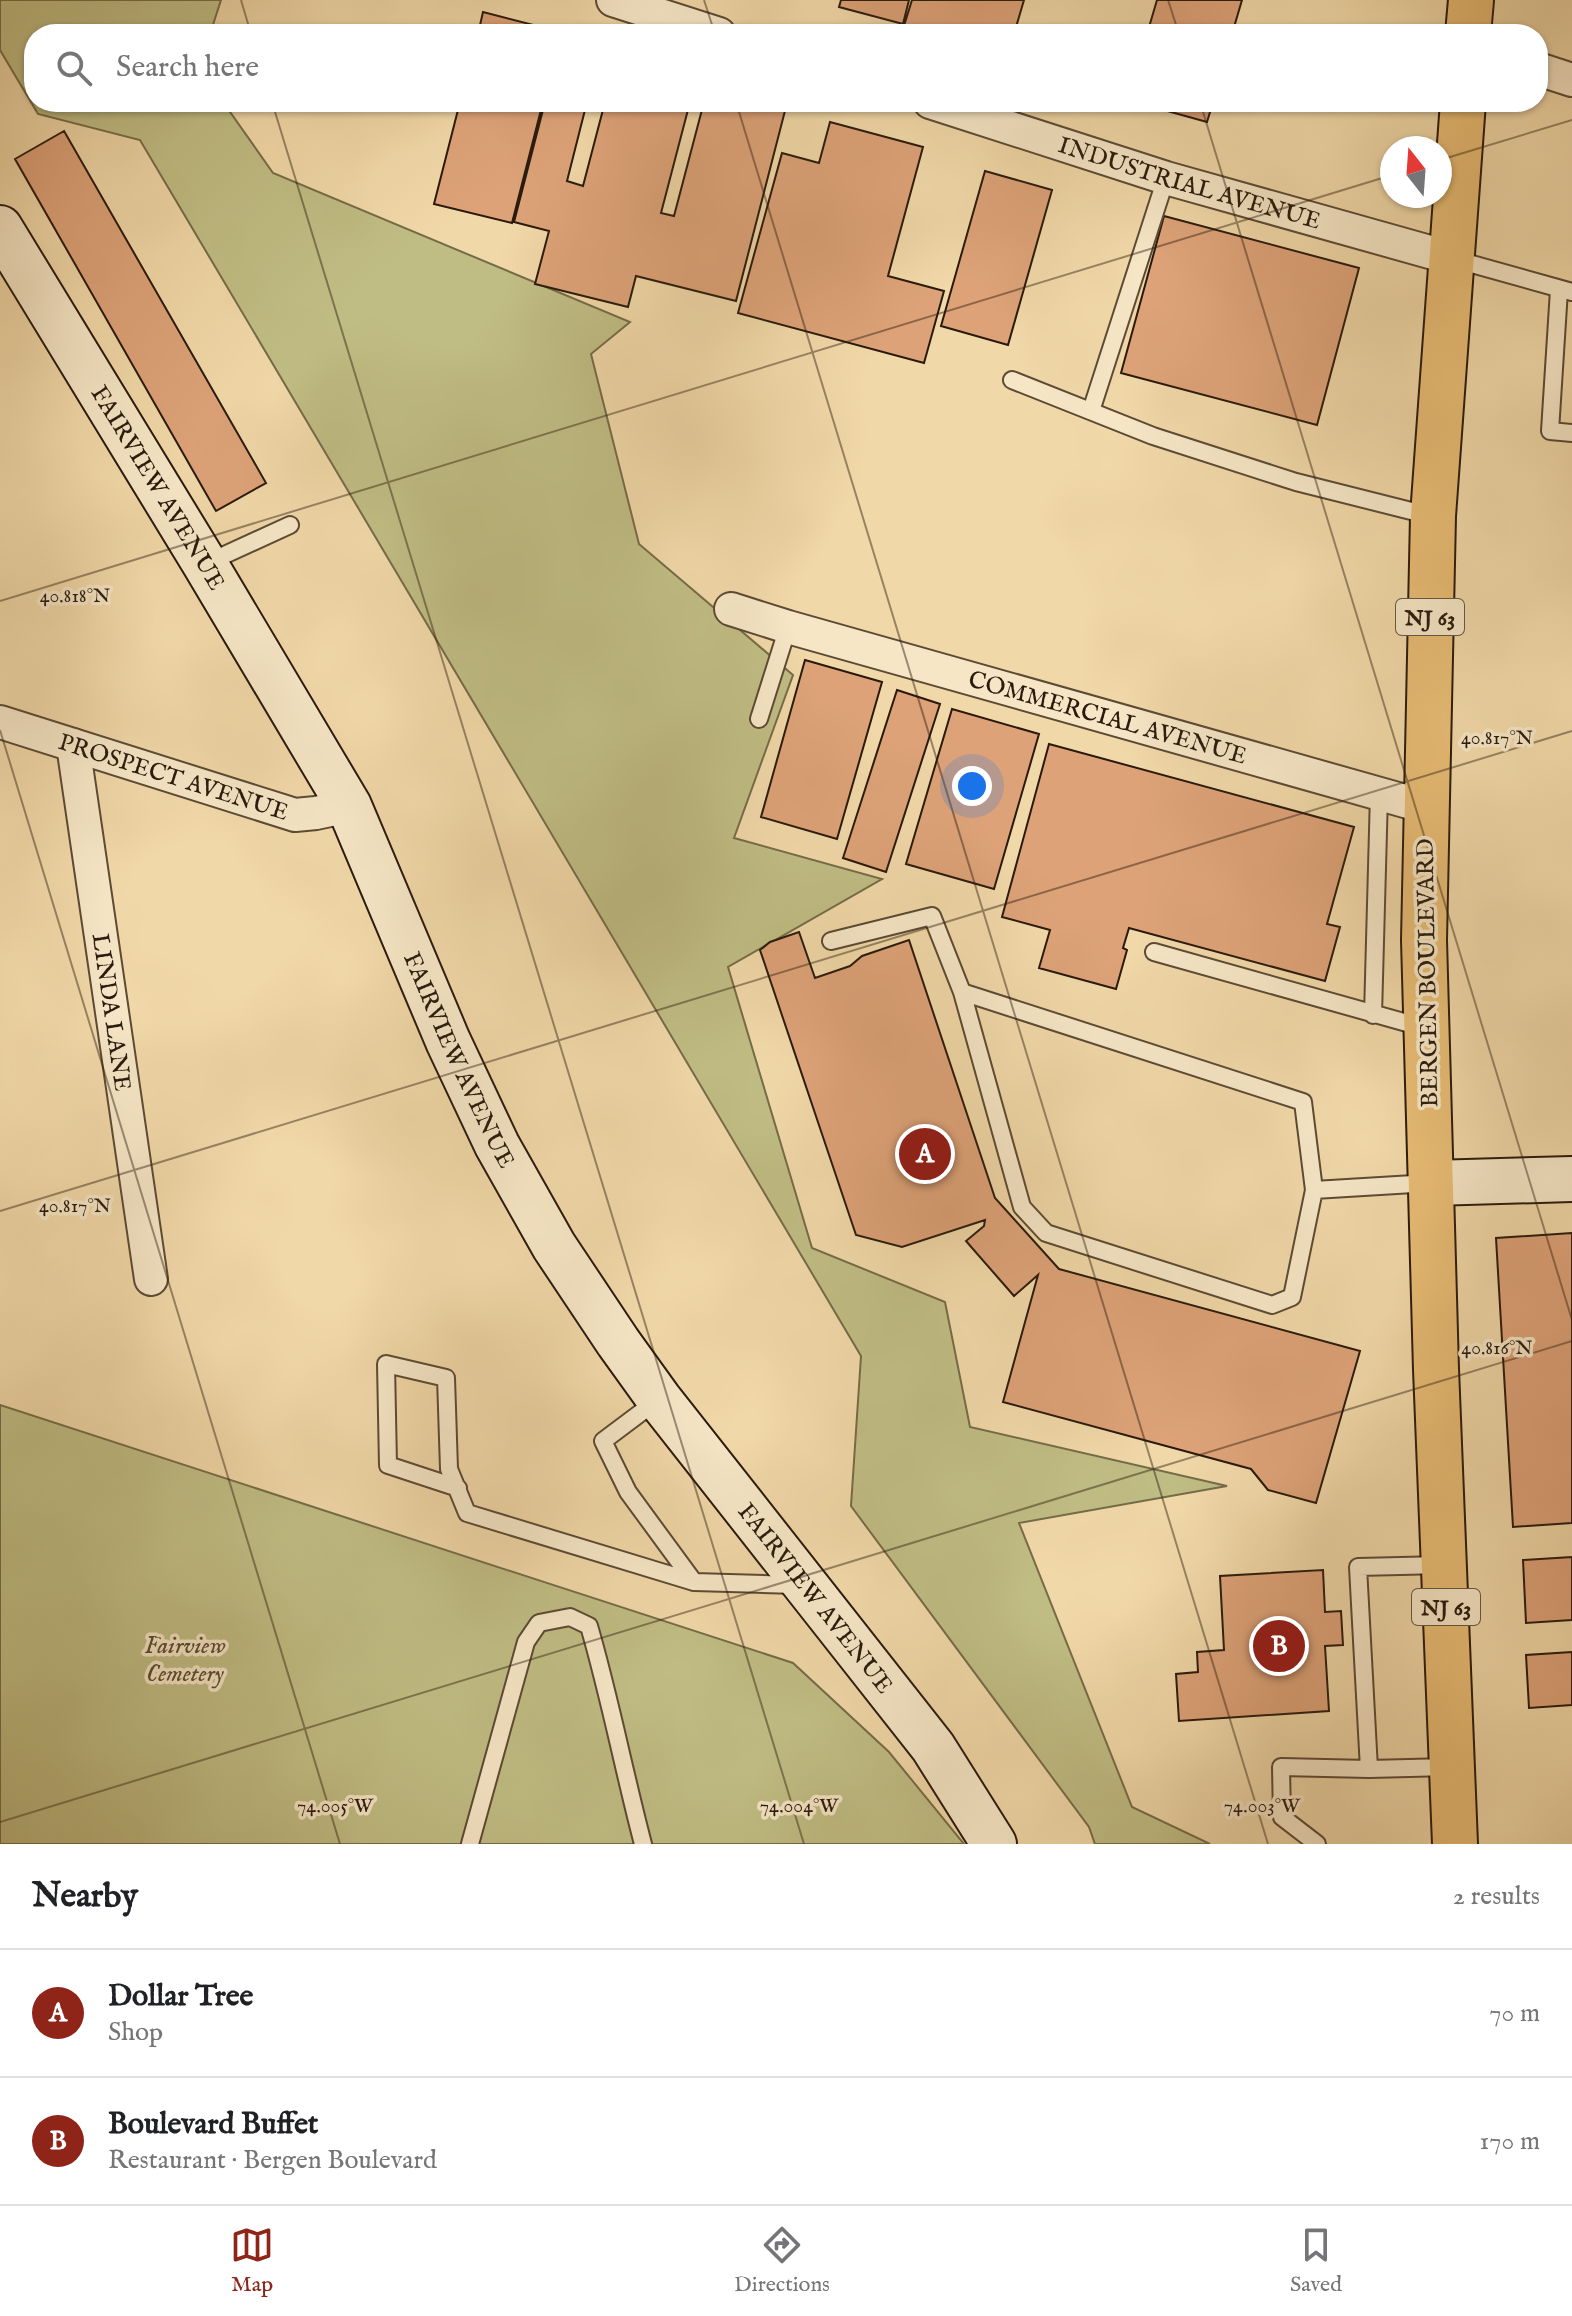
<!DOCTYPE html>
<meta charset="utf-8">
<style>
:root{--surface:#fff;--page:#f6f6f6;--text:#202124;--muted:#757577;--line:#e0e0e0;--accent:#8f2418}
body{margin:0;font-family:"IM FELL English",serif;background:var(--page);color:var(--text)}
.compass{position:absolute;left:1380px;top:136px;width:72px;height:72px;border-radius:50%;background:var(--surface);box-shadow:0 2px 6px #0004;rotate:343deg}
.you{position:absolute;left:972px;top:786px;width:28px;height:28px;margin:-20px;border:6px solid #fff;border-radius:50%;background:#1a73e8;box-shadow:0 0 0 12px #1a73e833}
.badge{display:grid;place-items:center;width:52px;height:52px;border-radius:50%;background:var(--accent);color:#fff;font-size:26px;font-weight:700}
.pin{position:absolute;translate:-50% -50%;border:4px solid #fff;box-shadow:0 2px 8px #0006}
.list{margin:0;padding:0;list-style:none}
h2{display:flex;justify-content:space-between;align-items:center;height:104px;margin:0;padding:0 32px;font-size:34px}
h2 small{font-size:26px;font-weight:400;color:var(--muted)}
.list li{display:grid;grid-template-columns:52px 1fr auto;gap:24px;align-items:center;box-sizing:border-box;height:128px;padding:0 32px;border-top:2px solid var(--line)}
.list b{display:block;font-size:30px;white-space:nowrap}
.list p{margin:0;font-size:26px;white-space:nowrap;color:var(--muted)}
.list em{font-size:26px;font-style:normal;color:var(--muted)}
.icon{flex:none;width:44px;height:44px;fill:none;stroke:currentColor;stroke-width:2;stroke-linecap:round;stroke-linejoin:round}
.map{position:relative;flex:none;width:1572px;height:1844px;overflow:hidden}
.search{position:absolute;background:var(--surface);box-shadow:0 2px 6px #0004;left:24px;right:24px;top:24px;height:88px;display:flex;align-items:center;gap:20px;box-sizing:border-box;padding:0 28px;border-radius:32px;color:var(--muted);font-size:30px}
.sheet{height:360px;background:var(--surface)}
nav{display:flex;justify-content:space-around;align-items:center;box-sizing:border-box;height:112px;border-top:2px solid var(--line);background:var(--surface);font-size:22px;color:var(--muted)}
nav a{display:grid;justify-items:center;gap:4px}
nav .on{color:var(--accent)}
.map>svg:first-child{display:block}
.green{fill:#c0bd84;stroke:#756c48;stroke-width:2}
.building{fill:#dda278;stroke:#2a1a0d;stroke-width:2}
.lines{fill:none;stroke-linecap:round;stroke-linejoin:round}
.lane-casing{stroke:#5c4a34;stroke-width:20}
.street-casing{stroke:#5c4a34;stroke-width:36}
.secondary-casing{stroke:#2a1a0d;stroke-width:48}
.primary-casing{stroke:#2a1a0d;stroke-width:48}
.lane{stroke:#f6e6c6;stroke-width:16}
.street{stroke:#f6e6c6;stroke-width:32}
.secondary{stroke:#f6e6c6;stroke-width:44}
.primary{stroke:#e8bc74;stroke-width:44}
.ticks{fill:none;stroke:#2a1a0d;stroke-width:2;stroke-opacity:0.45}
.labels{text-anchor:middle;stroke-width:7;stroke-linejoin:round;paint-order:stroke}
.shield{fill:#f6e6c6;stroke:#675744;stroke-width:2}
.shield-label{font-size:22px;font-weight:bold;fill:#2a1a0d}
.street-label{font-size:24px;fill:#2a1a0d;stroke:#f6e6c6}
.park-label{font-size:24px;font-style:italic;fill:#574b31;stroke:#f6e6c6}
.ticks-label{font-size:20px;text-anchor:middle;fill:#2a1a0d;stroke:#f6e6c6;stroke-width:7;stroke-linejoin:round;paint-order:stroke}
</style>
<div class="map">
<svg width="1572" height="1844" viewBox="0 0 1572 1844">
<rect width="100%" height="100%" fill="#f1d8a8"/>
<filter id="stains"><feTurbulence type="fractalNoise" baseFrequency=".0025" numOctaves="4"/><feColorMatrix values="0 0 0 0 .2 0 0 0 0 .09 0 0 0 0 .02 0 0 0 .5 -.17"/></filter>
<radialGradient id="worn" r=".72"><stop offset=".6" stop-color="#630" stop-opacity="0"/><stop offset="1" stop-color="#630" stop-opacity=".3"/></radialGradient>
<path class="green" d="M 0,0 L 221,0 L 210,34 L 34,34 L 34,102 L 223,102 L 273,173 L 630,322 L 591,354 L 639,544 L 793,675 L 734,838 L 882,879 L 728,967 L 812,1248 L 945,1302 L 970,1427 L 1227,1486 L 1019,1523 L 1132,1807 L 1210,1844 L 1095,1844 L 1089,1827 L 851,1506 L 861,1356 L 140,140 L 38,114 L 0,50 Z
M 0,1405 L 793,1663 L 889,1752 L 964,1844 L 0,1844 Z"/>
<path class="building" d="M 841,0 L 909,0 L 903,24 L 839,7 Z
M 912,0 L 1024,0 L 1014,34 L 920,34 L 903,29 Z
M 1157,0 L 1242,0 L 1232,34 L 1147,34 Z
M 483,12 L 561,32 L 561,34 L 478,34 Z
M 460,102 L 543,102 L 512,223 L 434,204 Z
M 545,102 L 587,102 L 567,181 L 583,186 L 605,102 L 690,102 L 661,213 L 674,216 L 704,102 L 787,103 L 736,301 L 636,276 L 628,307 L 535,284 L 549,231 L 514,222 Z
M 1135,102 L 1213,102 L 1207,122 Z
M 830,122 L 923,147 L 888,276 L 944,291 L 924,363 L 738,313 L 782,153 L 819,163 Z
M 64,131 L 266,483 L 216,511 L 15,159 Z
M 985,171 L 1052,190 L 1008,345 L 941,326 Z
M 1164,216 L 1359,268 L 1317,425 L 1121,373 Z
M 805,660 L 882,682 L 837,839 L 761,817 Z
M 897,690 L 940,704 L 886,872 L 843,858 Z
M 952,709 L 1039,734 L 994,889 L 906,864 Z
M 1049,744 L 1354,827 L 1327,924 L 1340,927 L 1325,981 L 1129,928 L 1123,948 L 1127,950 L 1116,989 L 1039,968 L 1050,930 L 1002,917 Z
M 799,932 L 815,978 L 850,966 L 862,956 L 909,940 L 995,1198 L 1059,1269 L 1360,1351 L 1316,1503 L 1268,1490 L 1251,1469 L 1003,1402 L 1038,1275 L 1014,1296 L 966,1241 L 984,1226 L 985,1220 L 902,1247 L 856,1235 L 760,950 L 770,942 Z
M 1572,1233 L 1572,1523 L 1513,1527 L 1496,1238 Z
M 1572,1557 L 1572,1620 L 1526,1623 L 1523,1560 Z
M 1323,1570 L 1325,1612 L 1341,1611 L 1343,1645 L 1325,1646 L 1329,1711 L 1179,1721 L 1176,1674 L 1198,1672 L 1197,1652 L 1224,1650 L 1220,1576 Z
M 1572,1652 L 1572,1705 L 1529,1708 L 1526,1655 Z"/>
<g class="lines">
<defs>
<path id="lane" d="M 1454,259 L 1572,292
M 1559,290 L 1550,431 L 1572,433
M 1012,380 L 1153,436 L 1296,482 L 1431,516
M 1091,411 L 1166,178
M 207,563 L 290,525
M 759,719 L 788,627
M 831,941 L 932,916 L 962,992 L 1022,1207 L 1046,1233 L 1272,1305 L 1292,1297 L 1314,1190 L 1303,1102 L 962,992
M 1154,952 L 1425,1028
M 1373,1015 L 1379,794
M 1314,1190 L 1430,1183
M 659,1399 L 603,1441 L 628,1492 L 694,1582 L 796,1585
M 458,1488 L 388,1465 L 386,1364 L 446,1378 L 449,1469 L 467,1513 L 694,1582
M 1369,1769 L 1358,1567 L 1443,1565
M 470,1844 L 526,1642 L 539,1623 L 570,1617 L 589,1626 C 610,1698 624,1772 643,1844
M 1317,1844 L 1282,1817 L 1281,1767 L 1369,1769 L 1449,1767"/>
<g id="street">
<path d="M 613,0 L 719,34"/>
<path d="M 1538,69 L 1572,80"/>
<path id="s1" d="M 930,102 L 1166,178 L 1451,258"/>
<path id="s2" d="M 731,609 L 788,627 L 1426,807"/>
<path id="s3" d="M 0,722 L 295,815 L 316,813 L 349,806"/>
<path id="s4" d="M 73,745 L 151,1279"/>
</g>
<g id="secondary">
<path id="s5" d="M 0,228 L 205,564 L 349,806 L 448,1041 L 497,1145 L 554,1246 L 618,1342 L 659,1399 L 933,1747 L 994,1844"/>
<path d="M 1432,1183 L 1572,1179"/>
</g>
<path id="primary" d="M 1468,34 L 1471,0
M 1455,1844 L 1436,1369 L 1424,940 L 1433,516 L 1463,102"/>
</defs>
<use href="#lane" class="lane-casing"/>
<use href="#street" class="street-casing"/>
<use href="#secondary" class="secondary-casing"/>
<use href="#primary" class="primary-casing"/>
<use href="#lane" class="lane"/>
<use href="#street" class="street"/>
<use href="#secondary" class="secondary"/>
<use href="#primary" class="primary"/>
</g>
<path class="ticks" d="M 241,0 L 251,34M 704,0 L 715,34M 1168,0 L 1179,34M 272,102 L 804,1844M 736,102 L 1268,1844M 1200,102 L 1572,1320M 1440,160 L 1572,120M 0,601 L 1392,175M 0,730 L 340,1844M 0,1211 L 1572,731M 0,1822 L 1572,1341"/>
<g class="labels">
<g class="shield">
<rect x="1396" y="599" width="68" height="36" rx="6"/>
<rect x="1412" y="1589" width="68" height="36" rx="6"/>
</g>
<g class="shield-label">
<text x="1430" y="625">NJ 63</text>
<text x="1446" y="1615">NJ 63</text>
</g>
<g class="street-label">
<text dy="8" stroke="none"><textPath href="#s1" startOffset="272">INDUSTRIAL AVENUE</textPath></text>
<text dy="8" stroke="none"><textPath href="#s5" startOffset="304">FAIRVIEW AVENUE</textPath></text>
<text dy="8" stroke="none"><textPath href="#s2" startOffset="392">COMMERCIAL AVENUE</textPath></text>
<text dy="8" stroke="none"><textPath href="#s3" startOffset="182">PROSPECT AVENUE</textPath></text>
<text transform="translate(1427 973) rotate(-91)" y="8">BERGEN BOULEVARD</text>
<text dy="8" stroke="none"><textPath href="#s4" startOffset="270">LINDA LANE</textPath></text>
<text dy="8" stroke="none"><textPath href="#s5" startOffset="952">FAIRVIEW AVENUE</textPath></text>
<text dy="8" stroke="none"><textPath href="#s5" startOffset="1600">FAIRVIEW AVENUE</textPath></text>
</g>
<g class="park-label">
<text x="185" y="1653">Fairview<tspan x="185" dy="28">Cemetery</tspan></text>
</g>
</g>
<g class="ticks-label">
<text x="75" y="602">40.818°N</text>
<text x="1497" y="744">40.817°N</text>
<text x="75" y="1212">40.817°N</text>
<text x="1497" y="1354">40.816°N</text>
<text x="335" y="1812">74.005°W</text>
<text x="799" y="1812">74.004°W</text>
<text x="1262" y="1812">74.003°W</text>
</g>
<rect width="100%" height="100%" filter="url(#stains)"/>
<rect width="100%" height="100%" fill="url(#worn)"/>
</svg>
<svg class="compass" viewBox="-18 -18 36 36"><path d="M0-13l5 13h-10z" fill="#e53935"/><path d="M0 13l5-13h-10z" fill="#757577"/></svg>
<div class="you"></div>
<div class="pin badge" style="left:925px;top:1154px">A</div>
<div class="pin badge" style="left:1279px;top:1646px">B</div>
<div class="search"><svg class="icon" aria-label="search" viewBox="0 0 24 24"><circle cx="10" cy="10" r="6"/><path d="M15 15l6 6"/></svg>Search here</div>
</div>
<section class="sheet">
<h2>Nearby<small>2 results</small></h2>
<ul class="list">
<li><span class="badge">A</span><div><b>Dollar Tree</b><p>Shop</p></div><em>70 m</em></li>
<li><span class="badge">B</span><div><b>Boulevard Buffet</b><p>Restaurant · Bergen Boulevard</p></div><em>170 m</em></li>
</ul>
</section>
<nav>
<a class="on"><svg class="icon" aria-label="map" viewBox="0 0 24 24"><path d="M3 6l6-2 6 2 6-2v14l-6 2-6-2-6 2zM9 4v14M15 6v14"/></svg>Map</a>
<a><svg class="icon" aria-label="directions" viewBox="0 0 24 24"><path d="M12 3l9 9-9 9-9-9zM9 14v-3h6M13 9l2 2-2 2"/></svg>Directions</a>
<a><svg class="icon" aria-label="saved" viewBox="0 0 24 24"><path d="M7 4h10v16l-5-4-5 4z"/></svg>Saved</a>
</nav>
